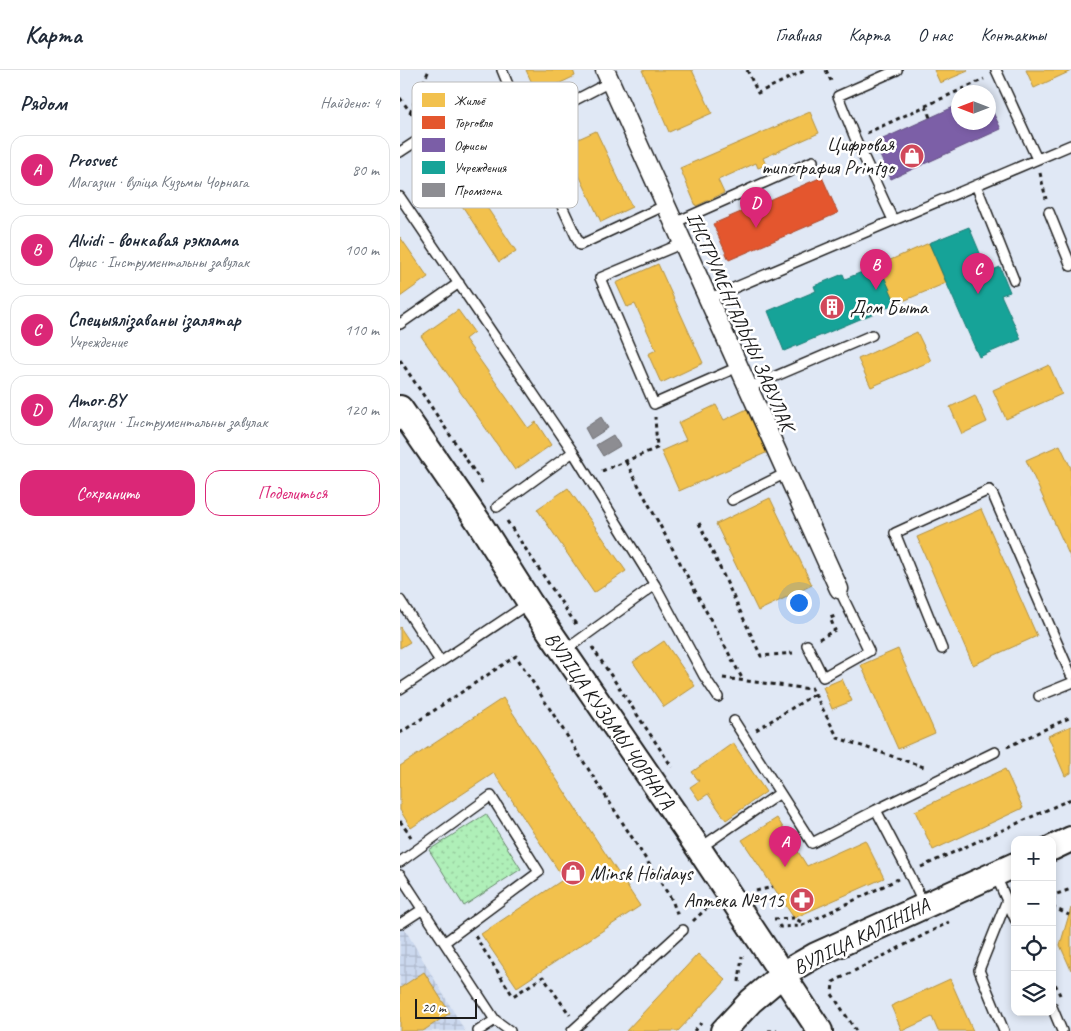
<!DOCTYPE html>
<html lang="ru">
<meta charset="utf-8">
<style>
:root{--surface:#fff;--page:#f6f6f7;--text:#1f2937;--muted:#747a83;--line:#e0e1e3;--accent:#db2777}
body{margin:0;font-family:Caveat,sans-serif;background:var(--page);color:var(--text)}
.controls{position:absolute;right:15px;bottom:15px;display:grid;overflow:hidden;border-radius:10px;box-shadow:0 2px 8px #0003}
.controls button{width:45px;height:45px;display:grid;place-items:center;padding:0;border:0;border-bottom:1px solid var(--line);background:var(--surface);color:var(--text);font:25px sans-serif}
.compass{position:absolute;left:551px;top:15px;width:45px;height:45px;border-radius:50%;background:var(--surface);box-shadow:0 2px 8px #0003;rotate:270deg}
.scale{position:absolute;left:15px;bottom:12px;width:62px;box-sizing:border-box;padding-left:5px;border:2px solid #1c1c1c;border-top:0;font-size:14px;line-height:18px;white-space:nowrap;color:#1c1c1c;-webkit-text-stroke:4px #fff;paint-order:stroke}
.you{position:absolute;left:398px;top:532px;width:18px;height:18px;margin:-12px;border:4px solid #fff;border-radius:50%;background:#1a73e8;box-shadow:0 0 0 8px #1a73e833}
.badge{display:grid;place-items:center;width:32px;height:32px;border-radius:50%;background:var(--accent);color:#fff;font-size:16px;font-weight:700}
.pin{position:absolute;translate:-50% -41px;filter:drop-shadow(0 1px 2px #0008)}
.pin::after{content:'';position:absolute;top:26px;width:18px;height:15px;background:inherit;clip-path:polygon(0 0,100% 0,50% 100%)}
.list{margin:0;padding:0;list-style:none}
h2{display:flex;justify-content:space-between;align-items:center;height:65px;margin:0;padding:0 20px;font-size:21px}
h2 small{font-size:16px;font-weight:400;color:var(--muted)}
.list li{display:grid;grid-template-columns:32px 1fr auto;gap:15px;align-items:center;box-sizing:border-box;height:70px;margin:0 10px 10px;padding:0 10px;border:1px solid var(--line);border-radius:15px}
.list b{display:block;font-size:19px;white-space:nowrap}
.list p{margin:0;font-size:16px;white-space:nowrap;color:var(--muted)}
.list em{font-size:16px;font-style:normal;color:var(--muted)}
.actions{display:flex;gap:10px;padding:15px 20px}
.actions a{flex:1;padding:11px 0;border:1px solid var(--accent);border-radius:15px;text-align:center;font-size:18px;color:var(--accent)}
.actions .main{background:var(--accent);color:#fff}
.icon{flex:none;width:28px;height:28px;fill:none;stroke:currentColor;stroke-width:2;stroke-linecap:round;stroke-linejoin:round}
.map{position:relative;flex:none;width:671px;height:961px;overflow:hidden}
header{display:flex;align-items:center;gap:30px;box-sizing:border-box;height:70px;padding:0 25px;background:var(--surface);border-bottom:1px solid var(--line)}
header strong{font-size:24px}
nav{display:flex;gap:28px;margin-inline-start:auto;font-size:18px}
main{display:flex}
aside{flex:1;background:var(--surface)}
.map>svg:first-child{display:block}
.industrial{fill:url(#industrial-grid)}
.green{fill:url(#green-dots);stroke:#66866a}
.homes{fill:#f2c14e;stroke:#b2903f}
.shops{fill:#e4572e;stroke:#a84529}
.offices{fill:#7b5ea7;stroke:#5e4a7d}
.public{fill:#17a398;stroke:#187a73}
.industry{fill:#8d8d92;stroke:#6b6b6f}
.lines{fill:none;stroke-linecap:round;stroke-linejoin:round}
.lane-casing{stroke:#1c1c1c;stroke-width:12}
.street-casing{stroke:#1c1c1c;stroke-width:21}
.secondary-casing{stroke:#1c1c1c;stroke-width:28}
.path{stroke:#1c1c1c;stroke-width:3;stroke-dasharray:4 4;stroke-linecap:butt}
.lane{stroke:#fff;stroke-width:9}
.street{stroke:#fff;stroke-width:18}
.secondary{stroke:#fff;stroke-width:24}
.labels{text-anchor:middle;stroke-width:5;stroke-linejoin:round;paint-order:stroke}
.poi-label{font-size:20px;fill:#1c1c1c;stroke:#fff;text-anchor:end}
.street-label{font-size:20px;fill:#1c1c1c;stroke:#fff}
.key{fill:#fff;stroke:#bbb;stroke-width:1}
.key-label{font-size:14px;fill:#1c1c1c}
</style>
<header>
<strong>Карта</strong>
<nav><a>Главная</a><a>Карта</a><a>О нас</a><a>Контакты</a></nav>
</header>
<main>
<aside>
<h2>Рядом<small>Найдено: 4</small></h2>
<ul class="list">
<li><span class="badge">A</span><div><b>Prosvet</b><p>Магазин · вуліца Кузьмы Чорнага</p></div><em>80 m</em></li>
<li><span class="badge">B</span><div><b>Alvidi - вонкавая рэклама</b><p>Офис · Інструментальны завулак</p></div><em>100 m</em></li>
<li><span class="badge">C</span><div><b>Спецыялізаваны ізалятар</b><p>Учреждение</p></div><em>110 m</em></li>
<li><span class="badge">D</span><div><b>Amor.BY</b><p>Магазин · Інструментальны завулак</p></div><em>120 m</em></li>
</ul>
<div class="actions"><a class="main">Сохранить</a><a>Поделиться</a></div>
</aside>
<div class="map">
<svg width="671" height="961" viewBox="0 0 671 961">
<defs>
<pattern id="industrial-grid" width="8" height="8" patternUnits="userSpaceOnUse" patternTransform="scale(1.25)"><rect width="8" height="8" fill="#cbd8ee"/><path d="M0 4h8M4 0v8" fill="none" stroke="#aeb9cc"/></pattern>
<pattern id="green-dots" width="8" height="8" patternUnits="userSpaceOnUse" patternTransform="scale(1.25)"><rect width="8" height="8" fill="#afefb8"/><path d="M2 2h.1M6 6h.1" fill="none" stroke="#96cc9e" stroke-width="1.8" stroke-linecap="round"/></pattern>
</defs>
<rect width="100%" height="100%" fill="#e0e8f5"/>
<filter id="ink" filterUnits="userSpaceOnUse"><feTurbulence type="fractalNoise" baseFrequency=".02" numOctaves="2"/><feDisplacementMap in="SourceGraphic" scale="10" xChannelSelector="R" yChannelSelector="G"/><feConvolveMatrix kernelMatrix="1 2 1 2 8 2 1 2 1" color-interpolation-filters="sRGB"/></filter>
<g filter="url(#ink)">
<path class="industrial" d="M 0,851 L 65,961 L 0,961 Z"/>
<path class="green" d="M 86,744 L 121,799 L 64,836 L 29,780 Z"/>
<path class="homes" d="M 126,0 L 173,0 L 175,6 L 137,24 Z
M 242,0 L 292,0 L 312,43 L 269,62 Z
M 534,0 L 567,0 L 568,1 L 540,13 Z
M 626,0 L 671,0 L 671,1 L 634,18 Z
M 410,42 L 419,63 L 363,88 L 366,95 L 358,98 L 356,93 L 318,110 L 324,123 L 296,136 L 280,98 Z
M 196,61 L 232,137 L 201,152 L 165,75 Z
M 56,91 L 116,181 L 99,192 L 40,102 Z
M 0,167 L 28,207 L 0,227 Z
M 529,173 L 546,213 L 496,234 L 479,195 Z
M 258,194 L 303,293 L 261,313 L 248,284 L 256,280 L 235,234 L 227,237 L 216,213 Z
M 58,240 L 74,262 L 65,269 L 128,358 L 136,352 L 151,375 L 115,400 L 21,266 Z
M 517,262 L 531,291 L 471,317 L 458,289 Z
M 649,295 L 662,324 L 606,349 L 593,320 Z
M 575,325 L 587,352 L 562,364 L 550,337 Z
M 316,335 L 324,350 L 347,339 L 368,382 L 279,421 L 261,381 L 286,370 L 278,353 Z
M 660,375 L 671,398 L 671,489 L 626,390 Z
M 168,418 L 226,501 L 194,523 L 137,439 Z
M 370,428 L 412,515 L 358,541 L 316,454 Z
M 581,439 L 637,566 L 573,595 L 517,467 Z
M 0,557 L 10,572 L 0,578 Z
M 264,571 L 295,616 L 264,637 L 233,592 Z
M 498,579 L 535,663 L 498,679 L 461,595 Z
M 442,609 L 452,631 L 432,639 L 423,617 Z
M 103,628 L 240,836 L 117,917 L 81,864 L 164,809 L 94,703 L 11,758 L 0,740 L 0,696 Z
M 671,656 L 671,703 L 665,706 L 648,666 Z
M 333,673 L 366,722 L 326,750 L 308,724 L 299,730 L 290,717 L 299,711 L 292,702 Z
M 605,699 L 623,738 L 533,780 L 515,741 Z
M 377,748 L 407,796 L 465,770 L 484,808 L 394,848 L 342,770 Z
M 671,838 L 671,900 L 660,875 Z
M 298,884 L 326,910 L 278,961 L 226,961 Z
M 24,902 L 50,943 L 23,961 L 0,961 L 0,918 Z
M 550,909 L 573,961 L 538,961 L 532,947 L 502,961 L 491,936 Z"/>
<path class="shops" d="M 422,107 L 438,143 L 329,190 L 313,154 Z"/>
<path class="offices" d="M 588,32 L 601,59 L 491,109 L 474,73 L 558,35 L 558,52 L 588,52 Z"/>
<path class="public" d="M 569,157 L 588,202 L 600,197 L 610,222 L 601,225 L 621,269 L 579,287 L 529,173 Z
M 479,195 L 496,234 L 384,281 L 368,241 L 416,221 L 414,216 L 443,204 L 445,209 Z"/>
<path class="industry" d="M 201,347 L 208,358 L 191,369 L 185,358 Z
M 213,365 L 220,376 L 203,386 L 196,375 Z"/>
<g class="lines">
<defs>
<path id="lane" d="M 102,0 L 125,56 L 180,175 L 266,135
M 596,0 L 637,89
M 125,56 L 210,12
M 0,82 L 55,46
M 576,115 L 614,210
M 0,127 L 173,382 L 97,437
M 649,142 L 671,196
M 493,150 L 455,68 L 438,26 L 497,0
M 274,153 L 413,91
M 283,173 L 200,208 L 254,334 L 338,297
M 308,229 L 671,75
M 0,254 L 59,213
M 348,318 L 472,265
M 173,382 L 255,515 L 304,606 L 318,627
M 332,430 L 386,403
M 0,530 L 40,591
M 407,575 L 423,607 L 469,581 L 439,519
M 542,579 L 495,463 L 589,420 L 593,425 L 671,605
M 164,581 L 255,515
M 0,619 L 129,533
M 639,626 L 671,613
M 334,651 L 412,773 L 476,740 L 509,803 L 524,835
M 476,740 L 595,682
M 300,778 L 380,723
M 0,792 L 91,726 L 139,802 L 45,872
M 0,805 L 95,950 L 110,961
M 596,806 L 615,849
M 0,854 L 23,839
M 652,937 L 662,961
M 78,961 L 95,950
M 172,961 L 283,860
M 604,961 L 579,900 L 607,830"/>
<path id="street" d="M 205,0 L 439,519"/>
<path id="secondary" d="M 0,338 L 78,451 L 130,533 L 299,779 L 420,961
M 652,778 L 671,769
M 323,961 L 351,931 L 383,904 L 416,885 L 615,795"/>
</defs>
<use href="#lane" class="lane-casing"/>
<use href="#street" class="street-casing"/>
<use href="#secondary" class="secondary-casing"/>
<path class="path" d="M 347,0 L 358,23 L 406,0
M 426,0 L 432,13
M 0,28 L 19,54
M 526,36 L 530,48
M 10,42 L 29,0
M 467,63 L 584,9
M 640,103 L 646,129
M 0,290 L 84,416
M 226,392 L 343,610
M 202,401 L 257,378 L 255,347
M 107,451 L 177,556
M 299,453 L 361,586 L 393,583
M 419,569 L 435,560 L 430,548 L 435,546
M 192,577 L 272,697
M 323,608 L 411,619
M 411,617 L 438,668 L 527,698
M 356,660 L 415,624
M 0,663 L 116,586 L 272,830 L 278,846
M 607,677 L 671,647
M 0,751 L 11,767
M 521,797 L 671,729
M 356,821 L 373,817
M 652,830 L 657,824 L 671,819
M 652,837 L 669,845
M 374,849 L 394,848 L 405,854
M 293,851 L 309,836
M 379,855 L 380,857 L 401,856 L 498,809
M 75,866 L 113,926 L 143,907 L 170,945
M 652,907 L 660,925
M 339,912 L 342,886
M 294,961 L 301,953
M 368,961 L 377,961
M 456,961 L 432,924 L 433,912 L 549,852"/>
<use href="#lane" class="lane"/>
<use href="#street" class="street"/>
<use href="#secondary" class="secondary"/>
</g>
</g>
<defs>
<symbol id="shop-disc" viewBox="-11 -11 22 22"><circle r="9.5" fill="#d1495b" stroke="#fff"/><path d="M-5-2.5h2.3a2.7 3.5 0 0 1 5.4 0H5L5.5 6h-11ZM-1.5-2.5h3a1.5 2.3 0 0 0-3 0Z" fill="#fff"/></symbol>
<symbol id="building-disc" viewBox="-11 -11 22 22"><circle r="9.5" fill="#d1495b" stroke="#fff"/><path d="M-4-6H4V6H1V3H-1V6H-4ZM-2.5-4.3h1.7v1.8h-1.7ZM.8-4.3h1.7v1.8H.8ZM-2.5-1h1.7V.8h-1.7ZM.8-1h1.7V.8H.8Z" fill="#fff"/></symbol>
<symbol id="pharmacy-disc" viewBox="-11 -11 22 22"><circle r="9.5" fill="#d1495b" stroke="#fff"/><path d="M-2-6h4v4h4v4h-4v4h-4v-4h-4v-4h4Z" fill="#fff"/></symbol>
</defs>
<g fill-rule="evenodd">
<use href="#shop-disc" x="498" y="72" width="28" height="28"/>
<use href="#building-disc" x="418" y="223" width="28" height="28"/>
<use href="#shop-disc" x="159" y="789" width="28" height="28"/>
<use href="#pharmacy-disc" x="388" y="816" width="28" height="28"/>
</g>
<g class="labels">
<g class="poi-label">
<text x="494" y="81">Цифровая<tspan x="494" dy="23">типография Printgo</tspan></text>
<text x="450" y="244" text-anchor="start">Дом Быта</text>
<text x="190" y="810" text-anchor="start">Minsk Holidays</text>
<text x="384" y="837">Аптека №115</text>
</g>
<g class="street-label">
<text transform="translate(341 251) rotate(66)" y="7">ІНСТРУМЕНТАЛЬНЫ ЗАВУЛАК</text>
<text transform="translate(210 650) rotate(55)" y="7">ВУЛІЦА КУЗЬМЫ ЧОРНАГА</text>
<text transform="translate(461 866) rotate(-26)" y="7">ВУЛІЦА КАЛІНІНА</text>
</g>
</g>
<rect x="12" y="12" width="166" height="126" rx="8" class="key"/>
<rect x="22" y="23" width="23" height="14" fill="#f2c14e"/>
<rect x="22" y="46" width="23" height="13" fill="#e4572e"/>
<rect x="22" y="68" width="23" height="14" fill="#7b5ea7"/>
<rect x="22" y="91" width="23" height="13" fill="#17a398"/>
<rect x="22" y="113" width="23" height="14" fill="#8d8d92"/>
<g class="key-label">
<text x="54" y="35">Жильё</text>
<text x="54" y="57">Торговля</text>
<text x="54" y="80">Офисы</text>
<text x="54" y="102">Учреждения</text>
<text x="54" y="125">Промзона</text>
</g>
</svg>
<div class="controls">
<button>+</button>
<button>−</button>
<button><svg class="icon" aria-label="locate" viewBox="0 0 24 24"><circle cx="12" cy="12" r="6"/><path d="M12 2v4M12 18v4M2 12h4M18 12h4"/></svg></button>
<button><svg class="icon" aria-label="layers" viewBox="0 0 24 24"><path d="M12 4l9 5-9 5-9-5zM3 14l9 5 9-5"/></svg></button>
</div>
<svg class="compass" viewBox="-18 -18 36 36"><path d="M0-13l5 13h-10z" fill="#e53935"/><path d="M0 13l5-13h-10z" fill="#747a83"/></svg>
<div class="scale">20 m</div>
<div class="you"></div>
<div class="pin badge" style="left:385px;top:797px">A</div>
<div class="pin badge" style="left:476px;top:220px">B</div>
<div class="pin badge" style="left:578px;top:224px">C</div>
<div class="pin badge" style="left:356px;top:158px">D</div>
</div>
</main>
